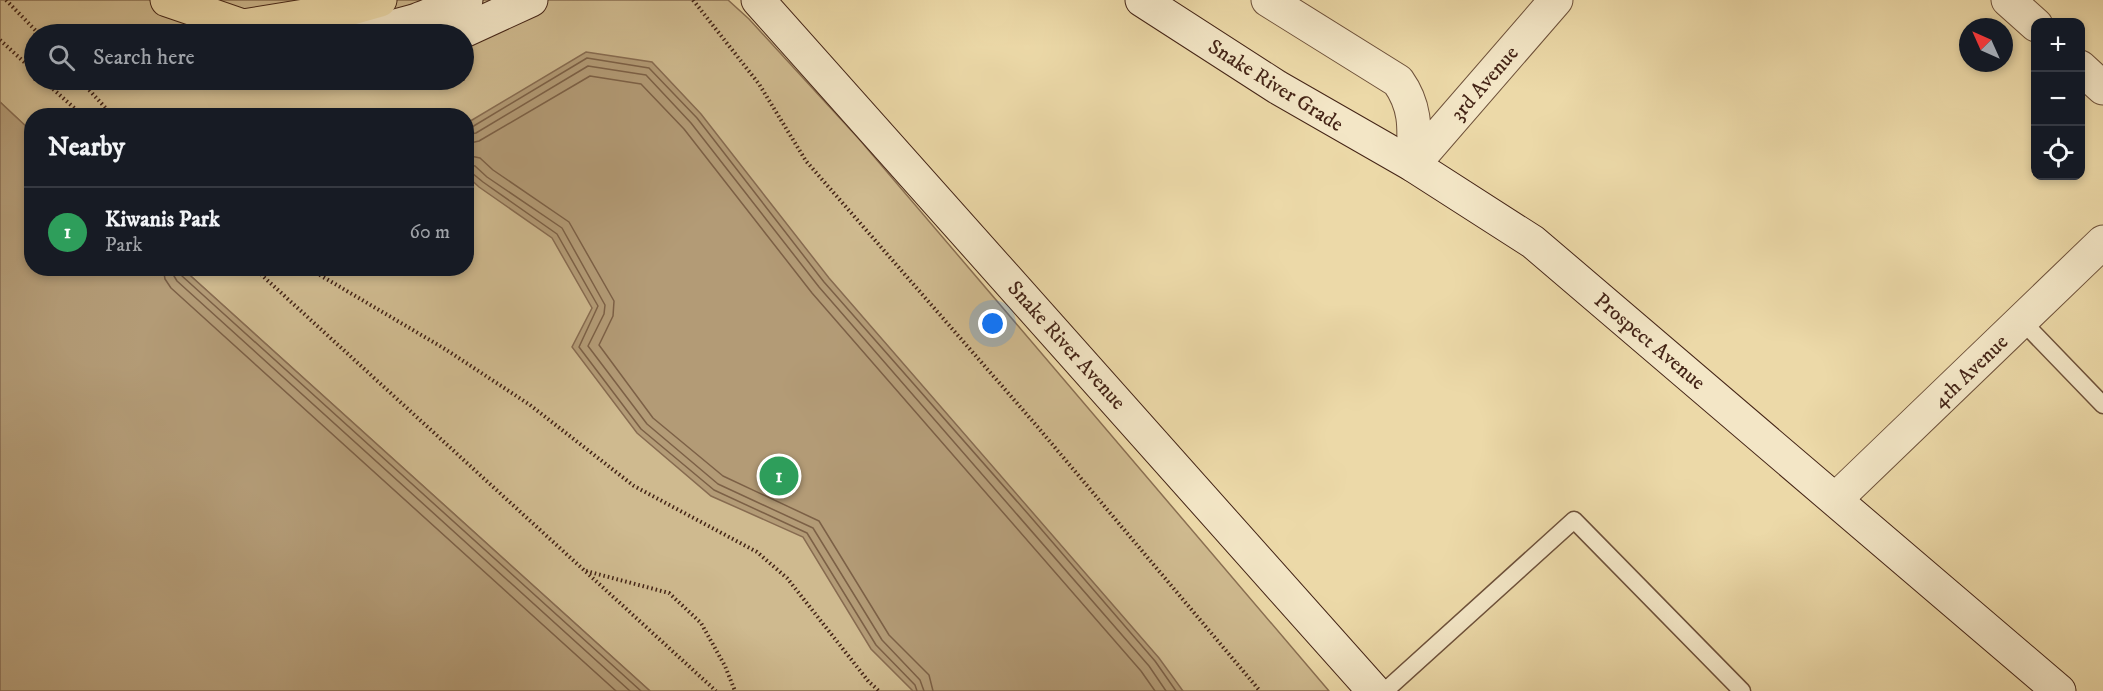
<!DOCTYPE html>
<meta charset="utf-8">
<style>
:root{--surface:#171b24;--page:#20242c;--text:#f1f3f6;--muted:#9ea1a6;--line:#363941;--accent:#d93025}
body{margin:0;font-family:"IM FELL DW Pica",serif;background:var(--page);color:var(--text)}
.controls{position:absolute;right:18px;top:18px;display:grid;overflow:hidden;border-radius:12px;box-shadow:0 3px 9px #0003}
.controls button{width:54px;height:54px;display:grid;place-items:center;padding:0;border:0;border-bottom:2px solid var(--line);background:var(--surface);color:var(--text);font:30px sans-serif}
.compass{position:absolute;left:1959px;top:18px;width:54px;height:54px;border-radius:50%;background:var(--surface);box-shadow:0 3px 9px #0003;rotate:315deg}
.you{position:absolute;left:993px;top:324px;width:21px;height:21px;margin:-15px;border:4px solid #fff;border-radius:50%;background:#1a73e8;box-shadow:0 0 0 9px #1a73e833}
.badge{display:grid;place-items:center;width:39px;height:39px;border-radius:50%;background:var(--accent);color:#fff;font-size:20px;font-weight:700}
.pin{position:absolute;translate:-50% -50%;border:3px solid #fff;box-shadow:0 2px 6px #0006}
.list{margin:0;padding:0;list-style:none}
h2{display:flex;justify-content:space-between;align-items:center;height:78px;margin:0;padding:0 24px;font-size:26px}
h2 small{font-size:20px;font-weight:400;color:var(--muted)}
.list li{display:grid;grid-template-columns:39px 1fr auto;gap:18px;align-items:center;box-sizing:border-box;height:90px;padding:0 24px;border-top:2px solid var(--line)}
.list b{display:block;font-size:22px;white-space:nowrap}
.list p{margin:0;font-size:20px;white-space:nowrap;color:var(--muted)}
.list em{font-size:20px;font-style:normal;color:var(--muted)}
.icon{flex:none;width:33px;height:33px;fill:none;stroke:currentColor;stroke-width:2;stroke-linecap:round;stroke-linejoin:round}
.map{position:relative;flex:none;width:2103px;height:691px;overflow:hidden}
.search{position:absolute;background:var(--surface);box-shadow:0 3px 9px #0003;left:24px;top:24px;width:450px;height:66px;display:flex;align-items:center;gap:15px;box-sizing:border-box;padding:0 21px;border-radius:33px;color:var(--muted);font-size:22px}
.panel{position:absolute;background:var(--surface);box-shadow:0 3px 9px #0003;left:24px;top:108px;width:450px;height:168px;border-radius:24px}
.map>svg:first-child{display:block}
.green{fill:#cfba8f;stroke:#8a6f52;stroke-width:1.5;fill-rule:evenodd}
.water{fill:#b39b76;stroke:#876b50;stroke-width:1.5}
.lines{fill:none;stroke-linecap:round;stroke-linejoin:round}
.shore{stroke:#7c6046;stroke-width:1.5}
.lane-casing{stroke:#6e513a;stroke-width:19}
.street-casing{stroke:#6e513a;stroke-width:35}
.secondary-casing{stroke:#442416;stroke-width:35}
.highway-casing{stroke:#442416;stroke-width:35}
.path{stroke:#442416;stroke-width:4;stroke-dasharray:1.5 3;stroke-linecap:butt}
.lane{stroke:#f3e6c6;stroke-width:16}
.street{stroke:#f3e6c6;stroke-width:33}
.secondary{stroke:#f3e6c6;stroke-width:33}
.highway{stroke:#ecd9a8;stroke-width:33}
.labels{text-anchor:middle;stroke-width:4.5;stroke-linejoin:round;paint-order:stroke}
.street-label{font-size:21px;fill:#442416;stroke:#f3e6c6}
</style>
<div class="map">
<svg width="2103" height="691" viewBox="0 0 2103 691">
<rect width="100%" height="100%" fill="#ecd9a8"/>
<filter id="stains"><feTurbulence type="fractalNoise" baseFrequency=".00333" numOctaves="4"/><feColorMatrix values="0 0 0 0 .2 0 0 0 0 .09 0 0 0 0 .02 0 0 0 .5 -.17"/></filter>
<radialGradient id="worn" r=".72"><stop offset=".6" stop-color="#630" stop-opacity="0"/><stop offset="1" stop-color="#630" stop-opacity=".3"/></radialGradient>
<path class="green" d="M 0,0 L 728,0 L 749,19 L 859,139 L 1329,691 L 650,691 L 183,269 L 466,268 L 466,116 L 32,116 L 31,131 L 0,102 ZM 34,34 L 464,34 L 464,80 L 34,80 Z"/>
<path class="water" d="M 586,52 L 652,62 L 701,114 L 829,278 L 1159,658 L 1183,691 L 913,691 L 871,649 L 803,537 L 711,496 L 637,433 L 572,347 L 592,308 L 552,238 L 479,187 L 467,176 L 467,123 Z
M 0,102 L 31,131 L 32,268 L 183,269 L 650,691 L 0,691 Z"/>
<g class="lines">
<path class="shore" d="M 466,128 L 472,127 L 587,58 L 649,68 L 697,118 L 824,282 L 1029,515 L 1155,661 L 1176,691
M 466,135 L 476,133 L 588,66 L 646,75 L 691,123 L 819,287 L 1149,666 L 1166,691
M 466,144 L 479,141 L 590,76 L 641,84 L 684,129 L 812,293 L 1141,671 L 1155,691
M 466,155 L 480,158 L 493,170 L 569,222 L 614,301 L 613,316 L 599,345 L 653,418 L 723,476 L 819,521 L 889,635 L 929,675 L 933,691
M 466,164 L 475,166 L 487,177 L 562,228 L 605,305 L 604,314 L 588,346 L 647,424 L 718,484 L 813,528 L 882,640 L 920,680 L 924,691
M 466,172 L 472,173 L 483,182 L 557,234 L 598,306 L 579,347 L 641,429 L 714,490 L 807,533 L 876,645 L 915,685 L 917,691
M 163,268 L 165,279 L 171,288 L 616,691
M 172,268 L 174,276 L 177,281 L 630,691
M 180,268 L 182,276 L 641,691"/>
<defs>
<path id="lane" d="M 2022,321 L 2103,405
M 1385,691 L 1574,520 L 1742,691"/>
<path id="street" d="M 1268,0 L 1398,81 C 1418,109 1414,133 1413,165
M 2008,0 L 2036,25
M 2080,67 L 2103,88
M 1413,165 L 1556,0
M 1836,499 L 2103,242"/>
<path id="secondary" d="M 758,0 L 1374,691
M 1142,0 L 1277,87 L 1413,165 L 1533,242 L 2059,691
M 257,28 C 309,35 363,37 414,21 C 431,15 448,7 466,0
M 457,34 L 531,0"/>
<path id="highway" d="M 167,0 L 243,26 L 348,9 L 380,0"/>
</defs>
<use href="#lane" class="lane-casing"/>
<use href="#street" class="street-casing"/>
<use href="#secondary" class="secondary-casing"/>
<use href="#highway" class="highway-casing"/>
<path class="path" d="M 6,0 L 39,34
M 693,0 L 759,84 L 806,161 L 1036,425 L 1260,691
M 0,40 L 34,71
M 43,80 L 83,116
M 80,80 L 113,116
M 254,268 L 716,691
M 308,268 L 445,349 L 530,405 L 634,486 L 757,552 L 787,578 L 869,682 L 879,691
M 586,571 L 669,593 L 701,623 L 725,666 L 735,691"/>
<use href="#lane" class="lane"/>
<use href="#street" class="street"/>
<use href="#secondary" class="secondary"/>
<use href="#highway" class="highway"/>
</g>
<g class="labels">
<g class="street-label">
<text transform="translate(1484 83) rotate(-49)" y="7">3rd Avenue</text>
<text transform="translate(1276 85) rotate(32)" y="7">Snake River Grade</text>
<text transform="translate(1650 341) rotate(40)" y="7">Prospect Avenue</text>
<text transform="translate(1067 345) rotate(48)" y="7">Snake River Avenue</text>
<text transform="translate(1970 371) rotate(-44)" y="7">4th Avenue</text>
</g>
</g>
<rect width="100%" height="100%" filter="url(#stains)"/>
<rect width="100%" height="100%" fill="url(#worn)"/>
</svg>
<div class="controls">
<button>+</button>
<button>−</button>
<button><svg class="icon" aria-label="locate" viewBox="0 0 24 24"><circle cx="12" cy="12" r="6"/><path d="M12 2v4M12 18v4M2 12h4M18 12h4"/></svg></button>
</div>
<svg class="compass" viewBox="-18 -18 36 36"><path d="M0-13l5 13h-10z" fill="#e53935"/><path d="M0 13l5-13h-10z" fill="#9ea1a6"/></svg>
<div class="you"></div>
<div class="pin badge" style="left:779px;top:476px;background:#2e9e5b">1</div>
<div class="search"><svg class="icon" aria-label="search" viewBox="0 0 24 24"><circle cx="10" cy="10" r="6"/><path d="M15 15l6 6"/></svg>Search here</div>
<section class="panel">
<h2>Nearby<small></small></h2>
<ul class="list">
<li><span class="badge" style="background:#2e9e5b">1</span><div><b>Kiwanis Park</b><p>Park</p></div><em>60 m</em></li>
</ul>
</section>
</div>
